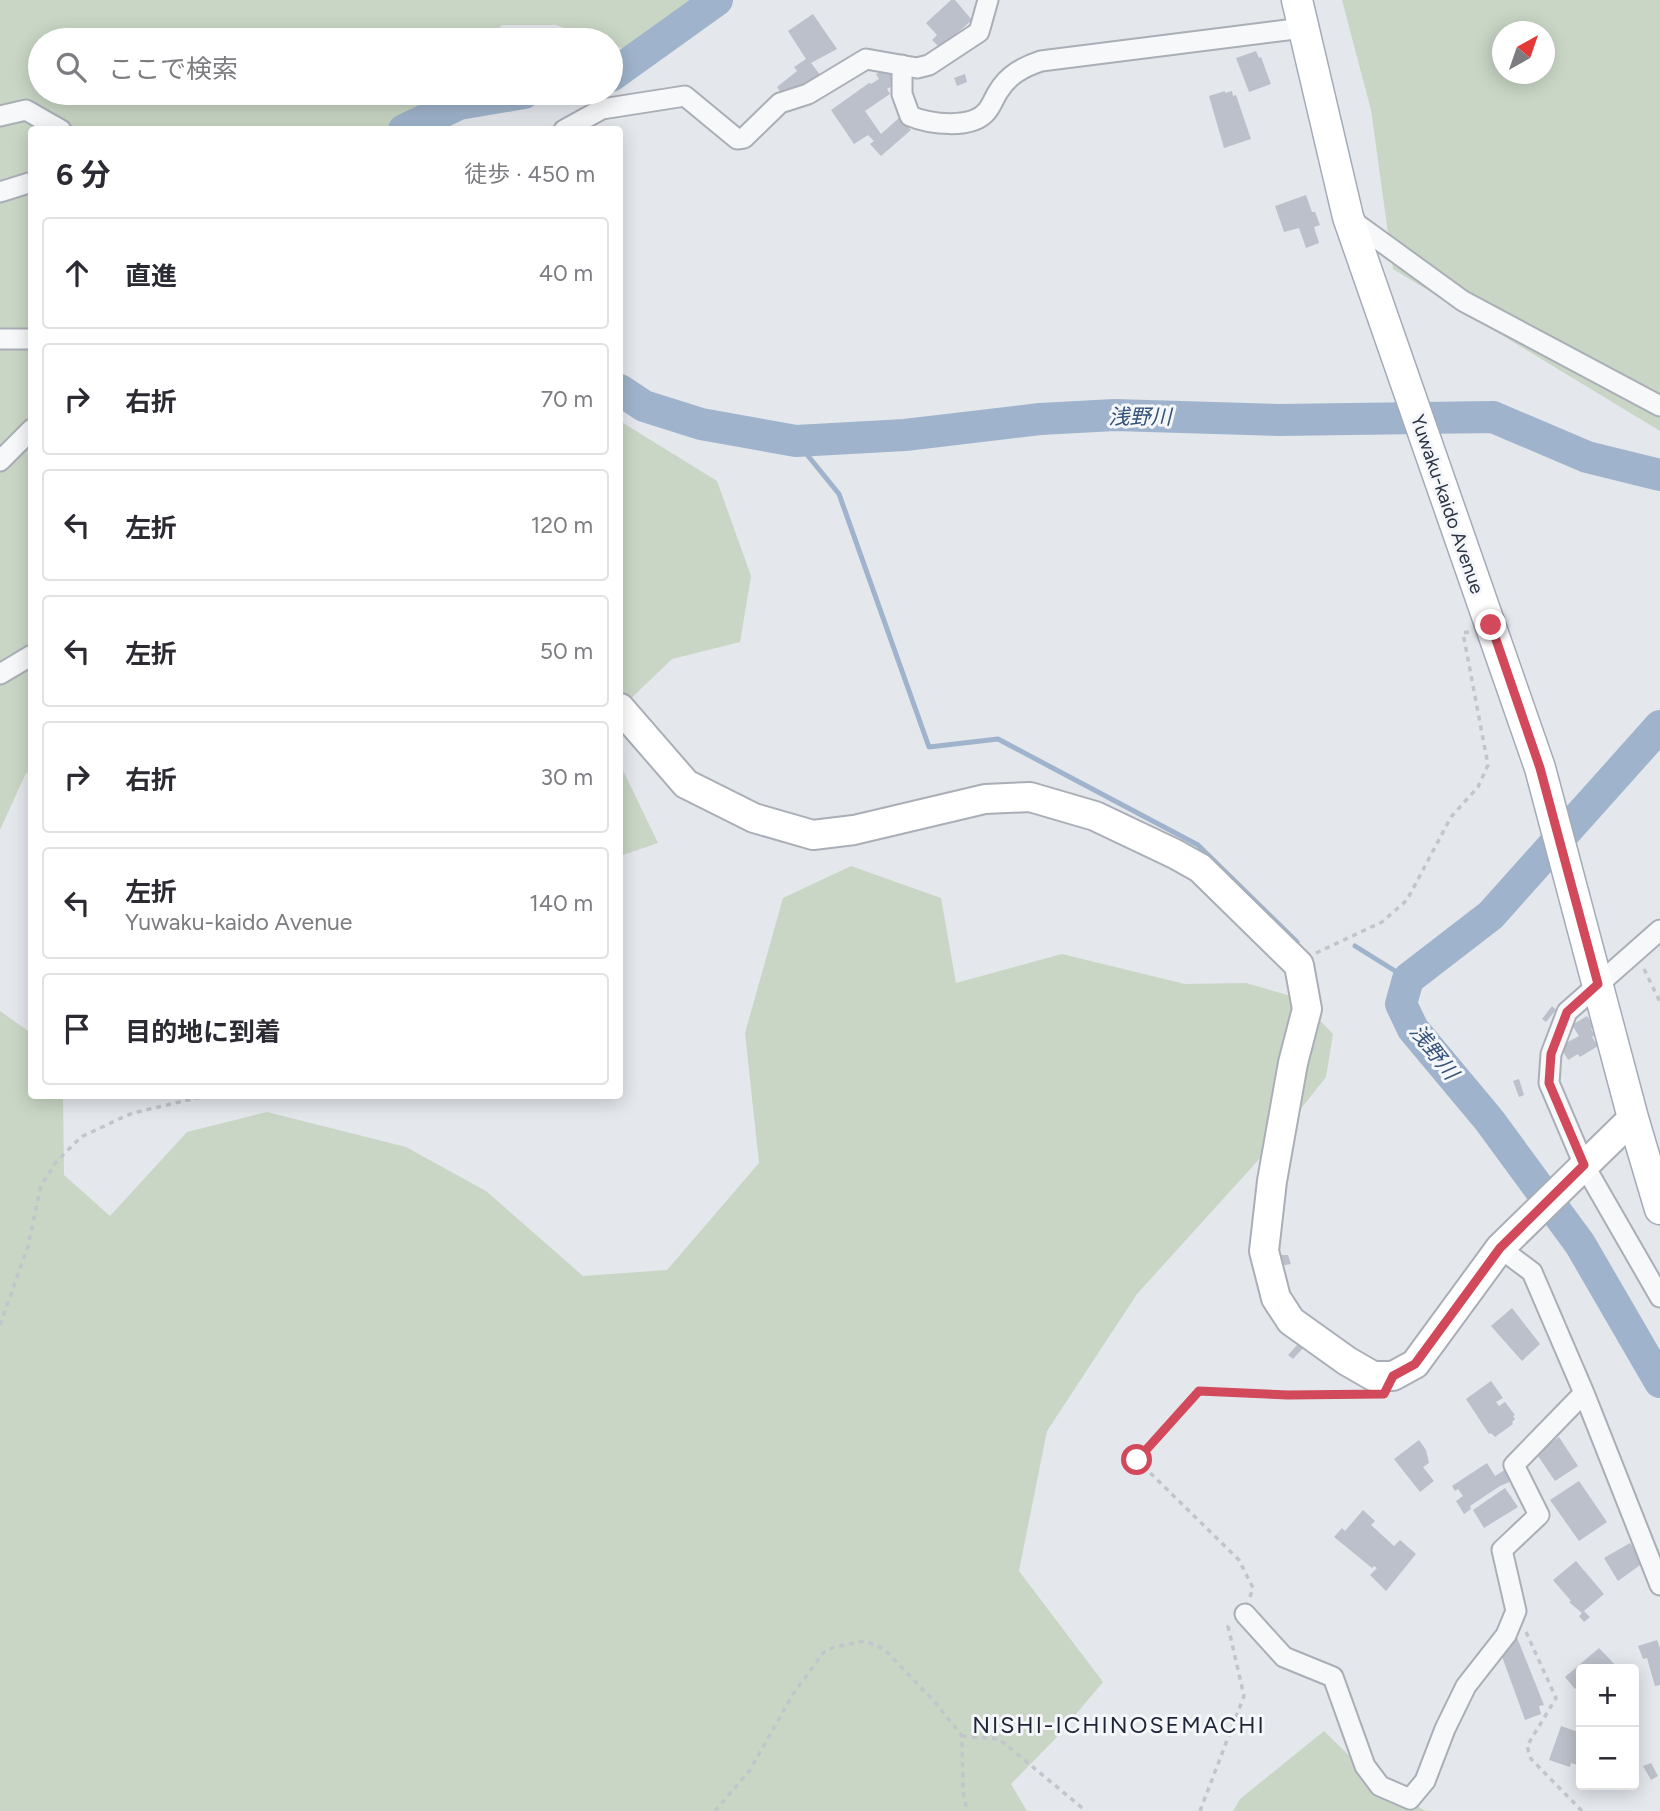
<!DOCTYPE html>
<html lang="ja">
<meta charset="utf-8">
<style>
:root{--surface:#fff;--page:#f2f2f3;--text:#2b2b33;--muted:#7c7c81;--line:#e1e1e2}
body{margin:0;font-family:Figtree,"Noto Sans JP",sans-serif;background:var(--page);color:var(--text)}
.controls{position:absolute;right:21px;bottom:21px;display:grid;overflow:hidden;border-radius:7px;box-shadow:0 4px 18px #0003}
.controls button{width:63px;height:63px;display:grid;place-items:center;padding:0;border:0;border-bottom:2px solid var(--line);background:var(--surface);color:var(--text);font:35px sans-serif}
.compass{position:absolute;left:1492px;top:21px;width:63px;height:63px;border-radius:50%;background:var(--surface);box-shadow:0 4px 18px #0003;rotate:40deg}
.stop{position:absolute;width:21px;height:21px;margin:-16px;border:5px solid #d1495b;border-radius:50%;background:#fff}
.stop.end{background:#d1495b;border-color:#fff;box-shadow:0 2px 7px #0008}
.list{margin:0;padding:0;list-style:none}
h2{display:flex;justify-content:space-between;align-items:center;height:91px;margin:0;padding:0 28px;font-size:30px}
h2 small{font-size:23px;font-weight:400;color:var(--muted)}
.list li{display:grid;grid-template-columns:46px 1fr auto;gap:21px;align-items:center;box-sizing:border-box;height:112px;margin:0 14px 14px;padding:0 14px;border:2px solid var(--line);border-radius:7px}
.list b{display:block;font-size:26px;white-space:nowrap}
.list p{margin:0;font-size:23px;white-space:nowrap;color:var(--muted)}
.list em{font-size:23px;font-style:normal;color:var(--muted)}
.icon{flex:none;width:38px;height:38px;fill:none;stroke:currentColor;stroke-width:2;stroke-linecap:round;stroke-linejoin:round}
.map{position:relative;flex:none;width:1660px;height:1811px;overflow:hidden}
.search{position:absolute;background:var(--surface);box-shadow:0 4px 18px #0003;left:28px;top:28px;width:595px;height:77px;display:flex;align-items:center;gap:18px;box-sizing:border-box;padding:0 24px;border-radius:38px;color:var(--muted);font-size:26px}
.panel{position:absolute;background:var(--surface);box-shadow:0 4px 18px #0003;left:28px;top:126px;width:595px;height:973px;border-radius:7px}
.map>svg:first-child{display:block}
.green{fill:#c9d6c5;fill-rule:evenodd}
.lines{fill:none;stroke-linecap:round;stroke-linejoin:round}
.stream{stroke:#9fb4cc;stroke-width:5}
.river{stroke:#9fb4cc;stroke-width:32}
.building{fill:#bbc0ca}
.street-casing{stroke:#a9aeb7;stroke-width:23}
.secondary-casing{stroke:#a9aeb7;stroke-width:32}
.primary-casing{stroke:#a3abb8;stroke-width:33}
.path{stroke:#c2c5cb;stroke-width:3.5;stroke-dasharray:5 5;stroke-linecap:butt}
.street{stroke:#f7f8fa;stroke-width:19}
.secondary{stroke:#fff;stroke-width:28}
.primary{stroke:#fff;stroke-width:30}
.route{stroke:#d1495b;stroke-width:9}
.labels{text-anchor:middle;stroke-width:6;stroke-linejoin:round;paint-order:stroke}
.street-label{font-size:19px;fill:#2b3445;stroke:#f4f6f9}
.water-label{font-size:21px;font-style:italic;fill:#34527a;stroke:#f4f6f9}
.quarter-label{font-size:23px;letter-spacing:2px;fill:#1d2536;stroke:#f4f6f9}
</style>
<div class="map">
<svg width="1660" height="1811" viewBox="0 0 1660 1811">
<rect width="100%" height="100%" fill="#e4e7ec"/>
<path class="green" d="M 0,0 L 698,0 L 693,12 L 638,54 L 611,44 L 611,40 L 599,40 L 556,25 L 502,25 L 488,40 L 40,40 L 40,93 L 438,93 L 433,97 L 434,129 L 32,130 L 32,772 L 26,773 L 0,830 Z
M 1342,0 L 1660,0 L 1660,431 L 1393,269 L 1371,110 ZM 1502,32 L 1544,32 L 1544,74 L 1502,74 Z
M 620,421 L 717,481 L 751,576 L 740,642 L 672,659 L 620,709 Z
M 620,764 L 658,843 L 620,856 Z
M 851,866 L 941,898 L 956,983 L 1062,954 L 1185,984 L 1246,983 L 1298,998 L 1333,1034 L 1326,1077 L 1273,1144 L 1137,1294 L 1047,1431 L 1019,1571 L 1103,1682 L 1055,1739 L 1011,1784 L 1027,1811 L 0,1811 L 0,1011 L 31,1033 L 32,1096 L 63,1096 L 64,1175 L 110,1216 L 187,1132 L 267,1112 L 406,1147 L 486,1191 L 583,1276 L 667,1270 L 759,1163 L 745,1033 L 783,898 Z
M 1324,1731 L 1380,1786 L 1426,1811 L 1233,1811 L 1240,1799 Z"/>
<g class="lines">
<path class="stream" d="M 796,441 L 839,494 L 929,747 L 998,739 L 1198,845 L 1297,942
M 1355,946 L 1408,979"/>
<path class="river" d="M 611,76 L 717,0
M 404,130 L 459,104 L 524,93
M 620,390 L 644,406 L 701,424 L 796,441 L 905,435 L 1040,419 L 1115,415 L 1279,420 L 1493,417 L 1587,457 L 1660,475
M 1660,726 L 1491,915 L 1408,979 L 1401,1004 L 1413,1029 L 1489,1120 L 1580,1244 L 1660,1382"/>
</g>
<path class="building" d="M 951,0 L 955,0 L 972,20 L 955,35 L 957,38 L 943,51 L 932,40 L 937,35 L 926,23 Z
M 813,14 L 837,49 L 811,63 L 821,76 L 785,98 L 777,87 L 797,71 L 794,67 L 806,59 L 788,31 Z
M 1256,51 L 1259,58 L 1261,57 L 1271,84 L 1249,92 L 1236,58 Z
M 888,69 L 896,84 L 887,89 L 890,94 L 865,111 L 881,134 L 899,118 L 911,130 L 881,156 L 870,144 L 874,141 L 868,135 L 854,144 L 831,110 L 869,83 L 871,84 L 879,79 L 876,74 Z
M 965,74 L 967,82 L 957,86 L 954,78 Z
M 1225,91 L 1225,93 L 1232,91 L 1233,96 L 1236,95 L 1251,139 L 1224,148 L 1209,96 Z
M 1306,195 L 1312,212 L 1315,212 L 1320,225 L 1314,227 L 1319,243 L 1306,248 L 1299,228 L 1284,232 L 1275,206 Z
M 1552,1006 L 1556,1010 L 1546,1022 L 1542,1019 Z
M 1587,1016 L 1594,1026 L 1591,1029 L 1595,1035 L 1592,1037 L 1598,1046 L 1580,1057 L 1578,1054 L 1568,1060 L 1560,1046 L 1579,1036 L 1572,1025 Z
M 1519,1079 L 1524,1095 L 1519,1097 L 1513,1081 Z
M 1277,1255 L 1288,1255 L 1291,1264 L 1279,1266 Z
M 1512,1308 L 1540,1344 L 1522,1361 L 1491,1326 Z
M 1299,1343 L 1304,1347 L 1293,1359 L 1288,1355 Z
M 1491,1381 L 1503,1398 L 1496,1402 L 1499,1406 L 1505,1402 L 1515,1415 L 1513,1416 L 1515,1419 L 1512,1422 L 1513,1424 L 1495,1437 L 1491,1433 L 1489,1434 L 1466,1399 Z
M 1559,1437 L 1578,1466 L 1555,1481 L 1536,1453 Z
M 1419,1440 L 1426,1450 L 1429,1463 L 1423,1467 L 1434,1481 L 1420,1492 L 1394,1459 Z
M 1487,1463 L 1495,1476 L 1506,1469 L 1514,1480 L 1500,1486 L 1470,1506 L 1471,1509 L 1464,1514 L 1456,1501 L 1463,1496 L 1458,1489 L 1455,1491 L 1452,1486 Z
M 1579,1481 L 1607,1522 L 1579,1541 L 1550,1500 Z
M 1505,1488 L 1518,1507 L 1484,1528 L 1473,1510 Z
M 1363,1510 L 1375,1521 L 1371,1525 L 1394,1546 L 1400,1540 L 1416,1554 L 1386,1591 L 1370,1575 L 1377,1568 L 1374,1566 L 1372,1568 L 1334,1537 L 1342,1528 L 1345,1531 Z
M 1630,1543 L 1643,1563 L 1618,1581 L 1604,1558 Z
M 1576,1561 L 1604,1594 L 1584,1611 L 1590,1617 L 1584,1622 L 1579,1616 L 1582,1613 L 1569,1602 L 1571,1601 L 1553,1580 Z
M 1516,1635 L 1544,1705 L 1539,1706 L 1541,1714 L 1525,1720 L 1499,1648 Z
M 1657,1640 L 1660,1648 L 1660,1685 L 1655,1686 L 1647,1658 L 1643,1659 L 1638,1646 Z
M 1599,1648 L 1617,1667 L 1581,1669 L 1581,1691 L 1577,1687 L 1575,1689 L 1565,1677 Z
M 1561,1726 L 1581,1733 L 1581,1766 L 1571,1763 L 1570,1767 L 1549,1760 Z
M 1651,1763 L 1658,1776 L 1651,1780 L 1643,1766 Z"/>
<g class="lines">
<defs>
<path id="street" d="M 902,65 L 902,94 L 910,116 C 929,124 972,130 987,111 C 992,105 994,98 998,92 C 1008,75 1023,67 1041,61 L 1303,28
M 0,116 L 26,110 L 61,130
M 564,130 L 602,109 L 685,96 L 737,139 L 744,138 L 780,103 L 808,94 L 866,59 L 917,68 L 929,65 L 979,32 L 988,0
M 0,192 L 32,182
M 1350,219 L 1463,301 L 1660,406
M 0,339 L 32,339
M 0,461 L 32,429
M 0,674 L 32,655
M 1660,930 L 1567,1012 L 1551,1054 L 1549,1083 L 1584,1165 L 1660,1297
M 1500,1248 L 1532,1272 L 1584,1393 L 1660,1585
M 1245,1614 L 1284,1657 L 1333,1677 L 1365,1766 L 1380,1786 L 1410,1799 L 1425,1781 L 1445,1729 L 1466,1686 L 1506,1635 L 1516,1611 L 1502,1550 L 1539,1515 L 1514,1465 L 1584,1393"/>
<path id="secondary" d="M 620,708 L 686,784 L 754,818 L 813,835 L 854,830 L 985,799 L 1030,797 L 1095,816 L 1175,854 L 1200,868 L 1299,965 L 1307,1009 L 1293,1063 L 1272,1181 L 1264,1251 L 1276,1298 L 1291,1321 L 1347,1361 L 1373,1376 L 1393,1376 L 1415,1364 L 1500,1248 L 1633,1118"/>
<path id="primary" d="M 1297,0 L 1348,217 L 1540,768 L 1633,1118 L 1660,1209"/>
</defs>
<use href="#street" class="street-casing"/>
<use href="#secondary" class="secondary-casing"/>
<use href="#primary" class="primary-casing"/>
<path class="path" d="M 1316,953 L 1382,922 L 1407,900 L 1451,817 L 1478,787 L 1488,765 L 1463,633 L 1469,632
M 1644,969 L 1660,1002
M 0,1325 L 28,1246 L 41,1186 L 56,1162 L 81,1137 L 117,1120 L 133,1113 L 205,1096
M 1250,1597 L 1253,1588 L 1239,1560 L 1137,1460 L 1199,1391 L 1288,1395 L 1359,1394
M 1526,1632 L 1556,1698 L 1527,1746 L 1531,1759 L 1582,1811
M 962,1736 L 999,1739 L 1086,1811
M 715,1811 L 750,1770 L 793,1694 L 824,1652 L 834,1647 L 865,1641 L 884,1649 L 935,1702 L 962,1736 L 963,1791 L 967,1811
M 1200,1811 L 1244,1696 L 1228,1626 L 1230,1625"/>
<use href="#street" class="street"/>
<use href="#secondary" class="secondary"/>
<use href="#primary" class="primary"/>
</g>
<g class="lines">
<path class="route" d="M 1137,1460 L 1199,1391 L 1288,1395 L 1384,1394 L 1393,1376 L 1415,1364 L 1500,1248 L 1584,1165 L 1549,1083 L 1551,1054 L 1567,1012 L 1598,984 L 1540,768 L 1491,625"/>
</g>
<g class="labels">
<g class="street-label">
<text transform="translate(1448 504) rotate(71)" y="7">Yuwaku-kaido Avenue</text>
</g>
<g class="water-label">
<text x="1140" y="424">浅野川</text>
<text transform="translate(1434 1052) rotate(52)" y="7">浅野川</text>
</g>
<g class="quarter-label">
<text x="1119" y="1733">NISHI-ICHINOSEMACHI</text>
</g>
</g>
</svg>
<div class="controls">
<button>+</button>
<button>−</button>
</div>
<svg class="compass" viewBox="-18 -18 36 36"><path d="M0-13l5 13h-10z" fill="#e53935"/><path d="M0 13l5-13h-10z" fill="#7c7c81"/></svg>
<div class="stop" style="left:1137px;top:1460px"></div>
<div class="stop end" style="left:1491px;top:625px"></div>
<div class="search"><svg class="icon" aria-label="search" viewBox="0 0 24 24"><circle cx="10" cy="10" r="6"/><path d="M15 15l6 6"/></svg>ここで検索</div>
<section class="panel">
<h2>6 分<small>徒歩 · 450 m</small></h2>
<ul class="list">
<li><svg class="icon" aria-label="ahead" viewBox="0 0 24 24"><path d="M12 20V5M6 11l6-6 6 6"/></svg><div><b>直進</b></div><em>40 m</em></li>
<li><svg class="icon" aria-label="right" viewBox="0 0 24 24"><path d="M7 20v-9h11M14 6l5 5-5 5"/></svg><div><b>右折</b></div><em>70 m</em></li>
<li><svg class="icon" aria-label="left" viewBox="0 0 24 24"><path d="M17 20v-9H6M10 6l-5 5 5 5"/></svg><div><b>左折</b></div><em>120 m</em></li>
<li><svg class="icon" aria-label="left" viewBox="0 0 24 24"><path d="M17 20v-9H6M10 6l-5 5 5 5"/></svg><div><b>左折</b></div><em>50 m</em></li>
<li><svg class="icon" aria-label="right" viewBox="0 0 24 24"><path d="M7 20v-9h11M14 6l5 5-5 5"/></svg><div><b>右折</b></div><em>30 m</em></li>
<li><svg class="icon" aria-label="left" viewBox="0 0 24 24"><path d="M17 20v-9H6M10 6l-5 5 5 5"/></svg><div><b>左折</b><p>Yuwaku-kaido Avenue</p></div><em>140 m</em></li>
<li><svg class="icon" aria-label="arrive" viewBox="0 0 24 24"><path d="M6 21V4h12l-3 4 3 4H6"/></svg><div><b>目的地に到着</b></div></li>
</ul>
</section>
</div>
